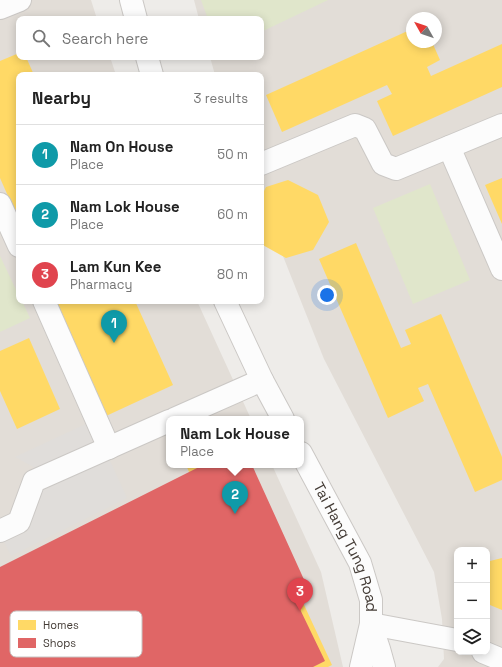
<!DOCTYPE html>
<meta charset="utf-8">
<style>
:root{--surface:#fff;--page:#f2f2f2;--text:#222;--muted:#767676;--line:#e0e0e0;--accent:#807a75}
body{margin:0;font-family:"Space Grotesk",sans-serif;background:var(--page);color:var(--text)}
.controls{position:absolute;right:12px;bottom:12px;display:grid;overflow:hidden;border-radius:8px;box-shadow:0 2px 10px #0003}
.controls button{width:36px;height:36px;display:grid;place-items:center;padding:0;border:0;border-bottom:1px solid var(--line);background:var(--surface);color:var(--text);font:20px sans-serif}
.compass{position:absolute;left:406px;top:12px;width:36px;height:36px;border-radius:50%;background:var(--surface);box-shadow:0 2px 10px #0003;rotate:310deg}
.you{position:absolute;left:327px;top:295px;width:14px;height:14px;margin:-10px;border:3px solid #fff;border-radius:50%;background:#1a73e8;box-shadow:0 0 0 6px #1a73e833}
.badge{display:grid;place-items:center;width:26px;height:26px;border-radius:50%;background:var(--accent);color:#fff;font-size:13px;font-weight:700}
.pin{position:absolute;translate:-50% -33px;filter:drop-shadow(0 1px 2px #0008)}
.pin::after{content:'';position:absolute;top:21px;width:14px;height:12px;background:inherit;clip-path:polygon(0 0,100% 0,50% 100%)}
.popup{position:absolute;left:166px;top:416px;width:138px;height:52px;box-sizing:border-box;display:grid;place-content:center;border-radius:8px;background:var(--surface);filter:drop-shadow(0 1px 3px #0005);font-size:13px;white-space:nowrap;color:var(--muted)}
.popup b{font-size:15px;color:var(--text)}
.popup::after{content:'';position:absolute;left:50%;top:100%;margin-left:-8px;border:8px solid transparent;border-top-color:var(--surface)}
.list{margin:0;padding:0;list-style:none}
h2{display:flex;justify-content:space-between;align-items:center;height:52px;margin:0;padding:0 16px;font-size:17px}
h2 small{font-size:13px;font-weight:400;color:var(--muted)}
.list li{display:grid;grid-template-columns:26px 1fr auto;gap:12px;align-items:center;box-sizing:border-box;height:60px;padding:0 16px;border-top:1px solid var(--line)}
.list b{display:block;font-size:15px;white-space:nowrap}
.list p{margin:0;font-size:13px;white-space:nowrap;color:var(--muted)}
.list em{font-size:13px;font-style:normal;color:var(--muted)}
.icon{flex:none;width:22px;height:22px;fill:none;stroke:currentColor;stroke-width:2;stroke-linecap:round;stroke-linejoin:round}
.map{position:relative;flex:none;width:502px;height:667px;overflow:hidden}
.search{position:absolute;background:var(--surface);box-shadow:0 2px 10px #0003;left:16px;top:16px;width:248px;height:44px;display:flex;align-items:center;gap:10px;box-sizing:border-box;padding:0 14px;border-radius:8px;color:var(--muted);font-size:15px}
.panel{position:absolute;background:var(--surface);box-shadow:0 2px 10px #0003;left:16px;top:72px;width:248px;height:232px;border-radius:8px}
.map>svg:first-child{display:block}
.residential{fill:#e2ddd7;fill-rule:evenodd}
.green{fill:#e0e6cb}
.parking{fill:#e0ddda}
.homes{fill:#ffd966}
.shops{fill:#e06666}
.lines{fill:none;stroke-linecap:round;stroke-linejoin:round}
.minor-casing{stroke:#cbc8c5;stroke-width:24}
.minor{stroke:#fcfcfc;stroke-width:22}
.labels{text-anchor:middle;stroke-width:4;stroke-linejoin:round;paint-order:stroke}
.street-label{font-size:15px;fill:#443c36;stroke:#fff}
.key{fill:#fff;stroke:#c7c4c3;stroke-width:1}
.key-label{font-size:11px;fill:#443c36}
</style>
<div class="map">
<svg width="502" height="667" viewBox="0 0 502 667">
<rect width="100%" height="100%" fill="#eeece9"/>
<path class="residential" d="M 0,0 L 91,0 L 97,19 L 19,19 L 19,57 L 110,57 L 116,75 L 19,75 L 19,301 L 197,301 L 251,419 L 169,419 L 169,465 L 272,465 L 321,572 L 343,667 L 0,667 Z
M 194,0 L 502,0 L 502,667 L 438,667 L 444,659 L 442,619 L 434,572 L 324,359 L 261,201 L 261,75 L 215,75 L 210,57 L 261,57 L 261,19 L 199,19 ZM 412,18 L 436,18 L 436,42 L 412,42 ZM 457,550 L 487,550 L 487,652 L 457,652 Z"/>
<path class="green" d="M 201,0 L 328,0 L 261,32 L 261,19 L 208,19 Z
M 430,184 L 470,280 L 413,304 L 373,208 Z
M 0,256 L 19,296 L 19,301 L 22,301 L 30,318 L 0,332 Z"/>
<path class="parking" d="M 90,422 L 112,465 L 127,498 L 11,556 L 0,533 L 17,515 L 39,470 L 15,457 Z"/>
<path class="homes" d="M 412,29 L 412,42 L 432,42 L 440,60 L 427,67 L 431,76 L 502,44 L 502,87 L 393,136 L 377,101 L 392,94 L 387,85 L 282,132 L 266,95 Z
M 19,53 L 19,57 L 26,57 L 34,75 L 19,75 L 19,221 L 0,178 L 0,61 Z
M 502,178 L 502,224 L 485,185 Z
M 288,180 L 318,195 L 329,222 L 313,250 L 286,258 L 261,244 L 261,197 L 266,187 Z
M 356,243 L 401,348 L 411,344 L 405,330 L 441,314 L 502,457 L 502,480 L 475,492 L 428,384 L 418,388 L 424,401 L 388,418 L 319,259 Z
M 55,301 L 135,301 L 173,385 L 106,416 Z
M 29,338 L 60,409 L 17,429 L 0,391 L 0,351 Z
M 186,465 L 239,465 L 332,665 L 328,667 L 280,667 L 223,546 L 0,656 L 0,576 L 193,481 Z
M 502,558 L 502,610 L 490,605 L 487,601 L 487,568 L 490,561 Z"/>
<path class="shops" d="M 203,465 L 252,465 L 311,595 L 297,603 L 325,661 L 313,667 L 0,667 L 0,567 Z"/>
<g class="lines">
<defs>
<g id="minor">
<path d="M 131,0 L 136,19"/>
<path d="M 0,8 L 20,0"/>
<path d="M 147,57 L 152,75"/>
<path d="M 449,147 L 502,269"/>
<path d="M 261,164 L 355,125 L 365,129 L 383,164 L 396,169 L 502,125"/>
<path d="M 0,204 L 19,246"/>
<path d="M 44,301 L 109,448"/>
<path d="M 225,301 L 262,380 L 283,419"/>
<path d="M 174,419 L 262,380"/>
<path id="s1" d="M 301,453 L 360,563 L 371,600 L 371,624 L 361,667"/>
<path d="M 0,531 L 19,522 L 34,481 L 169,421"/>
<path d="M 371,624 L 457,640"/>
<path d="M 371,625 L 379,649 L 384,667"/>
<path d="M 483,652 L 502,660"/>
</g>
</defs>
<use href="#minor" class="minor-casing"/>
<use href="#minor" class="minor"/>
</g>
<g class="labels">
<g class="street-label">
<text dy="5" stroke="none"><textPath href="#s1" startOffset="105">Tai Hang Tung Road</textPath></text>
</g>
</g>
<rect x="10" y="611" width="132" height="46" rx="6" class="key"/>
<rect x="18" y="620" width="18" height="10" fill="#ffd966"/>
<rect x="18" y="638" width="18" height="10" fill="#e06666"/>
<g class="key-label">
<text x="43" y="629">Homes</text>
<text x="43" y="647">Shops</text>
</g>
</svg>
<div class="controls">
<button>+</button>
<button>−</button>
<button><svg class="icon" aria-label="layers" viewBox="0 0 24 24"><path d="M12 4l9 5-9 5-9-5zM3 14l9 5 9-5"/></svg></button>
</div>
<svg class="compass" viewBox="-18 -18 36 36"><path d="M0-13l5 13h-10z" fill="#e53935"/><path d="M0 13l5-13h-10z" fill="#767676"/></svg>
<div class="you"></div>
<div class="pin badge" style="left:114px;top:343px;background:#0f9aa8">1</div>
<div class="pin badge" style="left:235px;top:514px;background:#0f9aa8">2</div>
<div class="popup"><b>Nam Lok House</b>Place</div>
<div class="pin badge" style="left:300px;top:611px;background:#e0444e">3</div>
<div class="search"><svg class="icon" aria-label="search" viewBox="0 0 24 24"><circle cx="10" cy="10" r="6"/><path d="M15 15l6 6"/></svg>Search here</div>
<section class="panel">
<h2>Nearby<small>3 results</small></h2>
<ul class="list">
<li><span class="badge" style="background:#0f9aa8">1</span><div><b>Nam On House</b><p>Place</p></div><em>50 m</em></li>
<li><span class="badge" style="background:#0f9aa8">2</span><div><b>Nam Lok House</b><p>Place</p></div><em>60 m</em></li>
<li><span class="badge" style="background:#e0444e">3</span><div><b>Lam Kun Kee</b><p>Pharmacy</p></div><em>80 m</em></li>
</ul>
</section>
</div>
